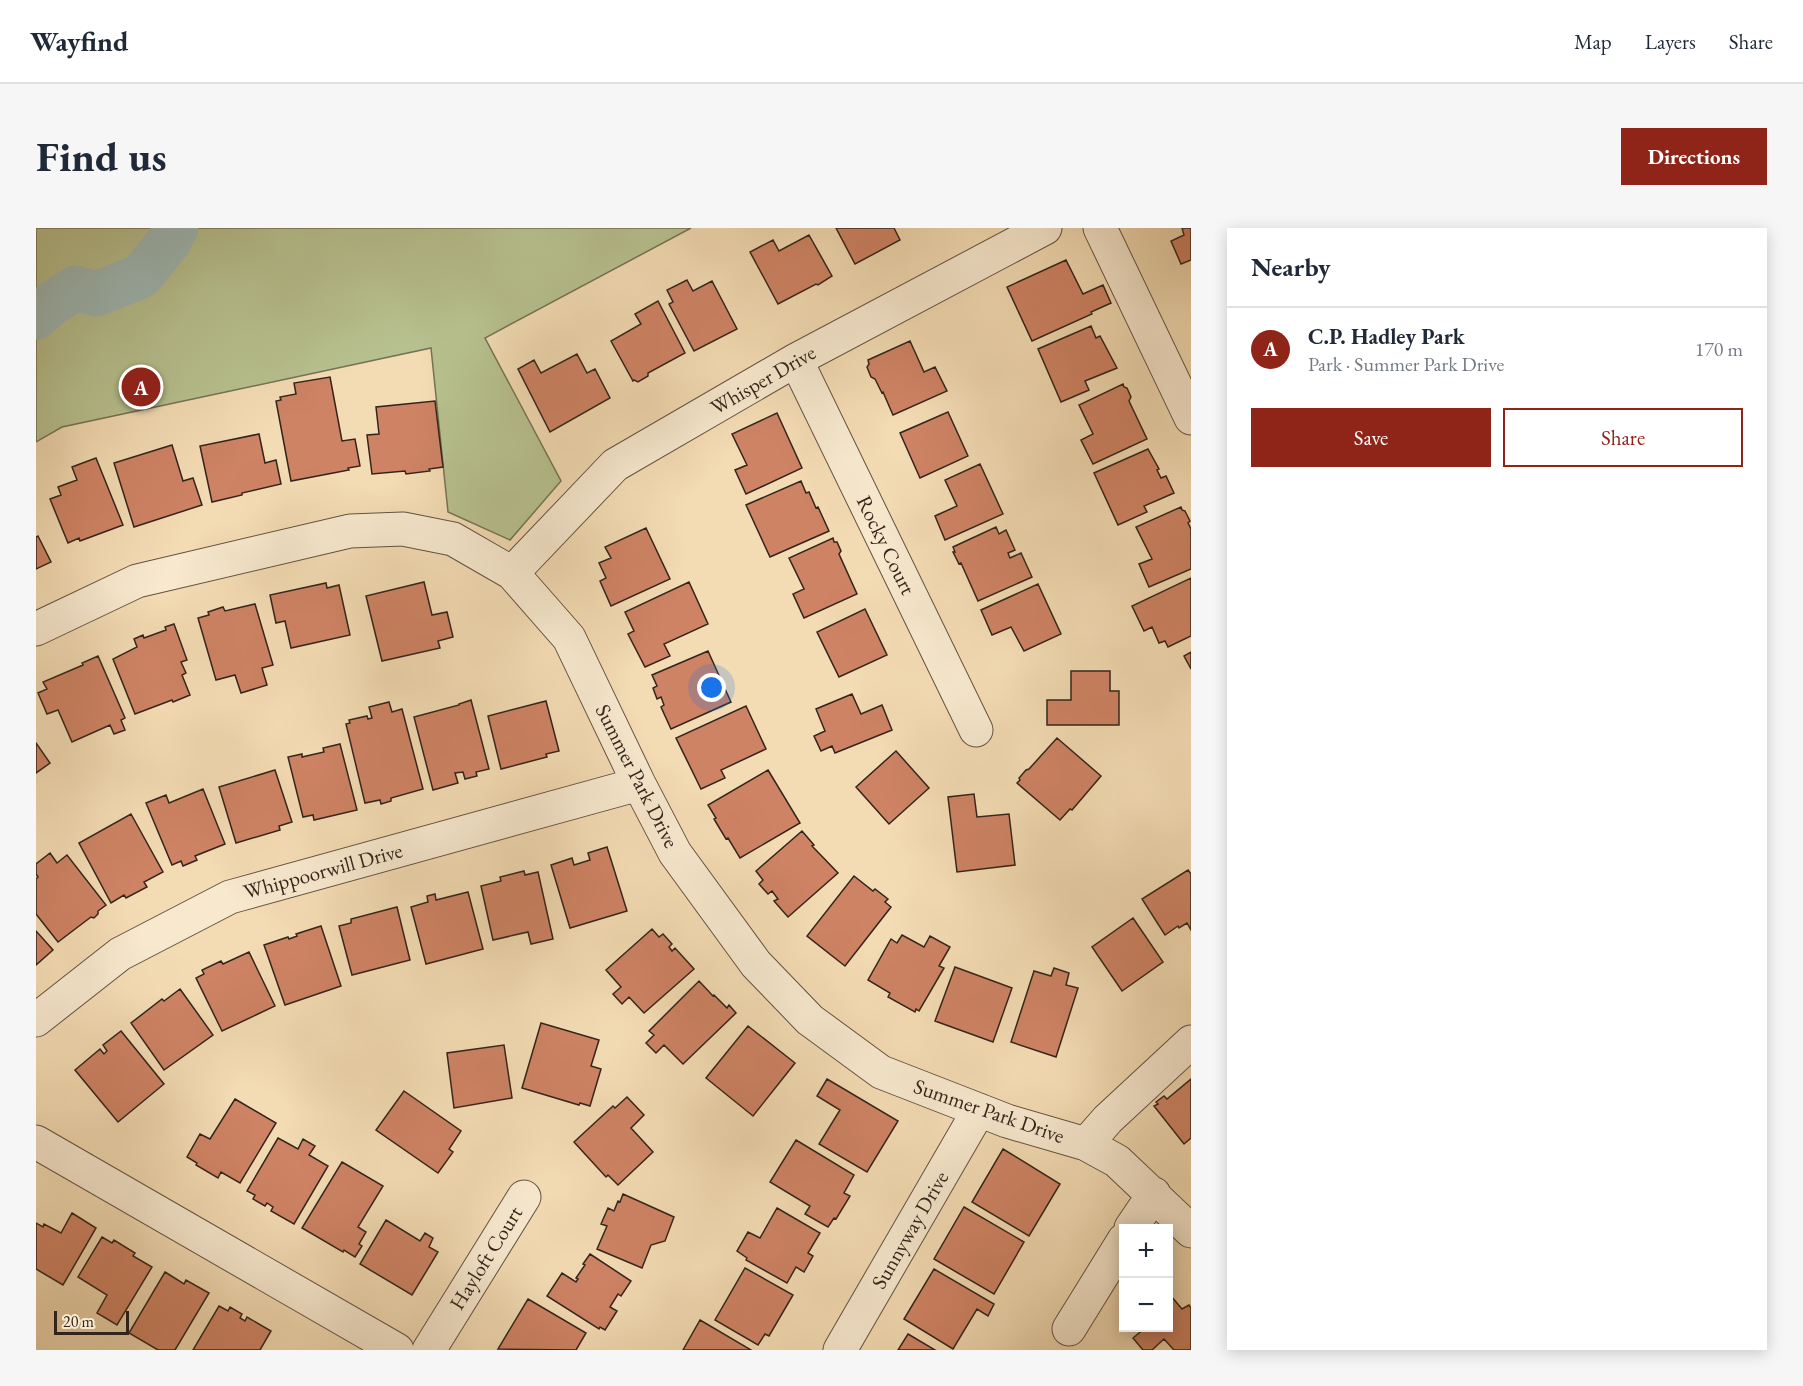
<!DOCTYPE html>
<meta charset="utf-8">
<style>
:root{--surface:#fff;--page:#f6f6f7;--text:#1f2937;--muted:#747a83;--line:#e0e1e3;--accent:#8f2418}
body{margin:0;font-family:"EB Garamond",serif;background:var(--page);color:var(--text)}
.controls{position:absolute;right:18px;bottom:18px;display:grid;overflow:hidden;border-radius:0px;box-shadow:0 3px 15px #0003}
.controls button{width:54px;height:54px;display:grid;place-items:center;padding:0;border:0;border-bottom:2px solid var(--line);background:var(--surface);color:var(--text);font:30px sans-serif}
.scale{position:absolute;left:18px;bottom:15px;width:75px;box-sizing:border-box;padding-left:6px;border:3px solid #33241b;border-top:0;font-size:16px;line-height:21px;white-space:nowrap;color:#33241b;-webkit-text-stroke:4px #f7e8ce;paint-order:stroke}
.you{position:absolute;left:676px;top:460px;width:21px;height:21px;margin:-15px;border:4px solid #fff;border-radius:50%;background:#1a73e8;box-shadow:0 0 0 9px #1a73e833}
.badge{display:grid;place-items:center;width:39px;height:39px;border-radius:50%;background:var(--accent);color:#fff;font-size:20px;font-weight:700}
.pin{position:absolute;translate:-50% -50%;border:3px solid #fff;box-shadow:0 2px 6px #0006}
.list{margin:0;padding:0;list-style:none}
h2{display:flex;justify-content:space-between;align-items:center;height:78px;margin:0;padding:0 24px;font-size:26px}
h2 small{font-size:20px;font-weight:400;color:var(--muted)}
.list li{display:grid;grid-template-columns:39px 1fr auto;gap:18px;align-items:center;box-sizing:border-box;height:84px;padding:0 24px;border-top:2px solid var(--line)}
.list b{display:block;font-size:22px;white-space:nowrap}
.list p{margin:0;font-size:20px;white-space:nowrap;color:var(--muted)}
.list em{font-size:20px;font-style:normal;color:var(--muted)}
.actions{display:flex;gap:12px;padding:18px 24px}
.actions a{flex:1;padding:14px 0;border:2px solid var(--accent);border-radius:0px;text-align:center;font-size:21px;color:var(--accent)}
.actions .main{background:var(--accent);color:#fff}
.map{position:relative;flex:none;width:1155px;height:1122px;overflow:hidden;border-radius:0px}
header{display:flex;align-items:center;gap:36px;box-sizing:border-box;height:84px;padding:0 30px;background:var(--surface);border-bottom:2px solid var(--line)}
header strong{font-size:28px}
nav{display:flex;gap:33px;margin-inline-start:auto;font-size:21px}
.intro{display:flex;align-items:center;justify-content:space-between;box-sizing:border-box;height:144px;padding:0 36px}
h1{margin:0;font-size:42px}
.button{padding:15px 27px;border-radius:0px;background:var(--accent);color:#fff;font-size:21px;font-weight:700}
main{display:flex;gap:36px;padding:0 36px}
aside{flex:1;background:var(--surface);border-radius:0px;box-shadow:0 3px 15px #0003}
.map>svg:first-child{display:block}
.green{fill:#b7c18f;stroke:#757255;stroke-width:1.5}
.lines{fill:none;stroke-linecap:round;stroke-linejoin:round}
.river{stroke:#9eb9b5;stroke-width:45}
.building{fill:#ce8364;stroke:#33241b;stroke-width:1.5}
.minor-casing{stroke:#635241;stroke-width:35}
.minor{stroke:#f7e8ce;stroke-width:33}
.labels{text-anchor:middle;stroke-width:4.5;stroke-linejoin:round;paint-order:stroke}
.street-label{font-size:21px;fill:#33241b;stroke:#f7e8ce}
</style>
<header>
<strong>Wayfind</strong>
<nav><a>Map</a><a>Layers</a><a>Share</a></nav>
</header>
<div class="intro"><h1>Find us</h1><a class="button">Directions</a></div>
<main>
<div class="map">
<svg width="1155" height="1122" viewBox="0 0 1155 1122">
<rect width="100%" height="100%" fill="#f3dbb3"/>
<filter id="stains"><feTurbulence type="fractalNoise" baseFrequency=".00333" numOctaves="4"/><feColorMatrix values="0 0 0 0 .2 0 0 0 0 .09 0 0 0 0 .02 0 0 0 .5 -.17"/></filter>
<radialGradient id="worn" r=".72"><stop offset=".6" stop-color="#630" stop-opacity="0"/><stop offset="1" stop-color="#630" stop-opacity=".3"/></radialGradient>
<path class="green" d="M 0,0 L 655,0 L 449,110 L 525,253 L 474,312 L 412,284 L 395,120 L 26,199 L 0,214 Z"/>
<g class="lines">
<path class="river" d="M 0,89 L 14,77 L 39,60 L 60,66 L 105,48 L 134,12 L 140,0"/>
</g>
<path class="building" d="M 800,0 L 858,0 L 864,12 L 819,36 Z
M 1146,0 L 1155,0 L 1155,32 L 1145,36 L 1135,13 L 1148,7 Z
M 773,7 L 796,48 L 782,57 L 780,56 L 742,76 L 714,24 L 737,12 L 743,23 Z
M 1030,32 L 1047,66 L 1067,57 L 1075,75 L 1055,84 L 1056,86 L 996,113 L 971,59 Z
M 651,52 L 657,63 L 676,53 L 701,101 L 658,123 L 633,76 L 637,74 L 631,62 Z
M 622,73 L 649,125 L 612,145 L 612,148 L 602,154 L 598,152 L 597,153 L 575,113 L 605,96 L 599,86 Z
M 1055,98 L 1060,110 L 1064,108 L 1081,140 L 1049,153 L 1053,162 L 1025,174 L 1002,121 Z
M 874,113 L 888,144 L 899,139 L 911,163 L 857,187 L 847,164 L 846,165 L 839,151 L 835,149 L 831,139 L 833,136 L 832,132 Z
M 541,126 L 551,145 L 559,141 L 574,170 L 514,204 L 482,141 L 498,132 L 505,145 Z
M 294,149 L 306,213 L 319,211 L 324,238 L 312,240 L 313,242 L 255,253 L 240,173 L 245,172 L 244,169 L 260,166 L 258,155 Z
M 1087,156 L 1088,159 L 1091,160 L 1095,169 L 1093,173 L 1111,211 L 1057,236 L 1045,212 L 1057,206 L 1043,177 Z
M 399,173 L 407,239 L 393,241 L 394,243 L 370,246 L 369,243 L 336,246 L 331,207 L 343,206 L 340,179 Z
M 912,184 L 932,228 L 884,250 L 864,205 Z
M 741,185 L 766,240 L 710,266 L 699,242 L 711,237 L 696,206 Z
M 223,206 L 229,235 L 240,232 L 245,256 L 206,265 L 206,267 L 176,274 L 164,218 Z
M 136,217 L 147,253 L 157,250 L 166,277 L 98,299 L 78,235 Z
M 1112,221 L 1123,241 L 1121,242 L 1125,250 L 1130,248 L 1138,265 L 1108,278 L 1111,284 L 1082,297 L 1058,245 Z
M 60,230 L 87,297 L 44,313 L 43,310 L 32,315 L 14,271 L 25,267 L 22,259 L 41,252 L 36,239 Z
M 944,236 L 967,286 L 909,312 L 899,288 L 921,278 L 909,252 Z
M 765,253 L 770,265 L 773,264 L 780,280 L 782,279 L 793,303 L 734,329 L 710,277 Z
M 1145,279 L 1146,282 L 1149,283 L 1154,293 L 1152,295 L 1155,301 L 1155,341 L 1113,359 L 1103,336 L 1116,331 L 1100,299 Z
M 960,299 L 963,306 L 970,302 L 979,322 L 972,325 L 974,330 L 985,325 L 996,349 L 942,373 L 925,335 L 923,336 L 917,324 L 919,324 L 917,319 Z
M 610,300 L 634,351 L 575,378 L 564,353 L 570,350 L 563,335 L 575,330 L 569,319 Z
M 2,308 L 15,334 L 0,341 L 0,309 Z
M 797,310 L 798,314 L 801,314 L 805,323 L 803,326 L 821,366 L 768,390 L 757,366 L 768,361 L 753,330 Z
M 1155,350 L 1155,408 L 1132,419 L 1129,413 L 1123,415 L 1116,399 L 1108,403 L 1096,378 Z
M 388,354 L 396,387 L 411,384 L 417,409 L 402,413 L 404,420 L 346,433 L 330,368 Z
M 653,354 L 672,396 L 628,416 L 634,428 L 609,439 L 592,406 L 598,403 L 589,384 Z
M 290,355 L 291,360 L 303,357 L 314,407 L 255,420 L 249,393 L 240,395 L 234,367 Z
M 1002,356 L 1025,406 L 988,423 L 975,399 L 956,407 L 945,382 Z
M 219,376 L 237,437 L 226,440 L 231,457 L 205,465 L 199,447 L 180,452 L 162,390 L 173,387 L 172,384 L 187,379 L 189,383 Z
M 829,381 L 851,427 L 803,449 L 781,404 Z
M 138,396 L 151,432 L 145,434 L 150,445 L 146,447 L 154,467 L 137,474 L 136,472 L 99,486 L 77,431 L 101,419 L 98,411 L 107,407 L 108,410 L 130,402 L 129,399 Z
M 672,423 L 695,474 L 635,501 L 625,479 L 628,477 L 625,469 L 621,471 L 617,460 L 621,458 L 616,447 Z
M 1155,424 L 1155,441 L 1148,428 Z
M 62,428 L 89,490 L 85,492 L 89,502 L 78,506 L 74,497 L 36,514 L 22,482 L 11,486 L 2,465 L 11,461 L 7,454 L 47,437 L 46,435 Z
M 1035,443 L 1074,443 L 1074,463 L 1083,463 L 1083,497 L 1011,497 L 1011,472 L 1035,472 Z
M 816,466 L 825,486 L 846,477 L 856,502 L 799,525 L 796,518 L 785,523 L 778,508 L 789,503 L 780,481 Z
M 435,472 L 453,541 L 440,544 L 441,548 L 429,551 L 427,544 L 419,545 L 422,555 L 397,562 L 378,489 L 423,477 L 423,476 Z
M 510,473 L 523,523 L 510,526 L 511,529 L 465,541 L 452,488 Z
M 353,474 L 356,484 L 366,481 L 387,561 L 355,570 L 355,573 L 345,576 L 344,572 L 329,575 L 310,496 L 314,495 L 313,492 L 331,488 L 332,491 L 336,490 L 333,479 Z
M 710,478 L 730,521 L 685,542 L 689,550 L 665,561 L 640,510 Z
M 1021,510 L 1065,548 L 1036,582 L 1034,581 L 1024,592 L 981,555 L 984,552 L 983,550 L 990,542 L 993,541 Z
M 0,515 L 14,535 L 0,545 Z
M 304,516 L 321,582 L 278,592 L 277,587 L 267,589 L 252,529 L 266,526 L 266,529 L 288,524 L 287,520 Z
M 860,523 L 893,560 L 853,596 L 820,559 Z
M 239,542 L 256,594 L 243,598 L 244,602 L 200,615 L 183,559 Z
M 732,542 L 764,595 L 704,630 L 692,610 L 690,611 L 678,591 L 680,590 L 672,577 Z
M 167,561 L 189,616 L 159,628 L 161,632 L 147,638 L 145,633 L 136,637 L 110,575 L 130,567 L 133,575 Z
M 938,566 L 941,589 L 973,586 L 979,637 L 921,644 L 912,569 Z
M 95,586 L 127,644 L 108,654 L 111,659 L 90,670 L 88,667 L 75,675 L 43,615 Z
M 766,603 L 778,617 L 776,618 L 802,645 L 752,689 L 738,673 L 742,671 L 736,663 L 732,666 L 723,656 L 727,652 L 720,643 Z
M 571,619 L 591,683 L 534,700 L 515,637 L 536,630 L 538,637 L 554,632 L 552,625 Z
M 14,625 L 21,635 L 31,627 L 70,677 L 62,683 L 62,686 L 58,690 L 55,689 L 22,714 L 0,686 L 0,651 L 2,649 L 0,646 L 0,636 Z
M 1152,642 L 1155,646 L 1155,702 L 1151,695 L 1143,700 L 1142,698 L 1129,707 L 1106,671 Z
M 488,643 L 489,647 L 502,644 L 517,711 L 495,716 L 492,704 L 457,712 L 445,658 L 465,653 L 464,649 Z
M 818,648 L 837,663 L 839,661 L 852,671 L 849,674 L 855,679 L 809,738 L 771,708 Z
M 432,664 L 447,721 L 390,736 L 375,679 L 392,674 L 391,668 L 399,666 L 400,672 Z
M 361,679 L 374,732 L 316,747 L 303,698 L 315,695 L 315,691 Z
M 1097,690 L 1127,734 L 1086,763 L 1056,719 Z
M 285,698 L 305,758 L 249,777 L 228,717 L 252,709 L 253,711 L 261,708 L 260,706 Z
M 616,701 L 623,709 L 627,706 L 636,716 L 633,719 L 636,723 L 639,720 L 658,741 L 608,785 L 593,769 L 586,776 L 577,766 L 585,759 L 570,742 Z
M 0,703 L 17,722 L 0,737 Z
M 866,707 L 888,719 L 894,708 L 914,719 L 903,738 L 908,740 L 883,783 L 880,781 L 879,784 L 852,769 L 854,765 L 832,752 L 855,711 L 861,715 Z
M 213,724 L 239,778 L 186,803 L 160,750 L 168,746 L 166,742 L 185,733 L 187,736 Z
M 919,739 L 976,760 L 957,814 L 899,793 Z
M 1018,740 L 1033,745 L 1030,757 L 1042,760 L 1020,829 L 975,814 L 998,743 L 1015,748 Z
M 663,753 L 677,768 L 678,767 L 691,780 L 693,777 L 700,785 L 647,836 L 628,817 L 620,825 L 610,815 L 618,807 L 613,803 Z
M 144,761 L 177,807 L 128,842 L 95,795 L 126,771 L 128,773 Z
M 505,795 L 563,812 L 555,838 L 565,841 L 554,878 L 544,875 L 543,877 L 486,860 Z
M 712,798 L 759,835 L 717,888 L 670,850 Z
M 85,803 L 128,856 L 82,894 L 39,842 L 64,821 L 68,826 L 71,823 L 67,817 Z
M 468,817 L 476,870 L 418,880 L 411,825 Z
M 791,851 L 862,893 L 831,944 L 783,916 L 804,882 L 781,868 Z
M 1155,851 L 1155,910 L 1148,916 L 1118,878 L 1122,876 L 1120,874 L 1128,868 L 1131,871 Z
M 368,863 L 425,903 L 413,921 L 417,924 L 402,945 L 340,902 Z
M 591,869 L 608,887 L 595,900 L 617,924 L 582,957 L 572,947 L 570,949 L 538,914 L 577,878 L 579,880 Z
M 199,871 L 240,895 L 204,955 L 185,944 L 182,950 L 160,937 L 161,935 L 151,929 L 164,906 L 174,911 Z
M 242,910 L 262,921 L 267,911 L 279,918 L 273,927 L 292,938 L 258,996 L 235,983 L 237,979 L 231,975 L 229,978 L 217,971 L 219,967 L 211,963 Z
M 760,912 L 818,947 L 808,965 L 814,968 L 800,991 L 798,990 L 792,999 L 769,986 L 774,978 L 734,954 Z
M 967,921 L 1024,956 L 993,1008 L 936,974 Z
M 306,934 L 347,958 L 322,999 L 330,1004 L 323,1016 L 326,1018 L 319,1029 L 308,1022 L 307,1024 L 266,1000 Z
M 587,966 L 638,989 L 629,1013 L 615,1017 L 606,1040 L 561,1021 L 571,998 L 565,996 L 572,980 L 578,983 L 582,973 L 584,974 Z
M 928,979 L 988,1014 L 958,1066 L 898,1031 Z
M 741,980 L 784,1005 L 772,1025 L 777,1028 L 768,1044 L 760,1039 L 751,1055 L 710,1032 L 711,1030 L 701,1023 L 712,1004 L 724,1010 Z
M 36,985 L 60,1000 L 27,1057 L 0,1041 L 0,995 L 7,999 L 8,996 L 25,1005 Z
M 350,992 L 384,1013 L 389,1005 L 397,1010 L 393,1019 L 402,1024 L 376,1067 L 324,1036 Z
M 66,1009 L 76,1015 L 78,1012 L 99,1025 L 97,1028 L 116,1039 L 81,1097 L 61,1085 L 71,1067 L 42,1049 Z
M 554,1026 L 595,1053 L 585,1068 L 582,1066 L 574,1079 L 581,1083 L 569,1102 L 564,1099 L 563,1101 L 511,1068 L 526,1045 L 540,1054 L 542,1051 L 540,1050 L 549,1037 L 547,1036 Z
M 709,1040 L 757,1067 L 733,1108 L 729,1106 L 722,1117 L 679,1092 Z
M 898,1041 L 958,1076 L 952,1088 L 941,1081 L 917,1121 L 868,1091 Z
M 129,1044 L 148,1056 L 150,1052 L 173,1065 L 139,1122 L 122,1122 L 93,1105 Z
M 1135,1068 L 1146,1081 L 1153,1077 L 1155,1080 L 1155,1122 L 1138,1122 L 1128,1111 L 1116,1122 L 1107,1122 L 1097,1110 L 1109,1100 L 1132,1100 L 1132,1071 Z
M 492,1071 L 550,1105 L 540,1122 L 462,1121 Z
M 183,1078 L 192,1083 L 194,1079 L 206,1086 L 204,1090 L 209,1093 L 211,1089 L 235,1103 L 224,1122 L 157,1122 Z
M 664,1092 L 715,1122 L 647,1122 Z
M 872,1106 L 899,1122 L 862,1122 Z"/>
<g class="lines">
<defs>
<path id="minor" d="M 1064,0 L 1155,190
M 760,132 L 940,502
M 476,345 L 579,237 L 760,132 L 1009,0
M 0,401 L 101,353 L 314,303 L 367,301 L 417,311 L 476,345 L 533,410 L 603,556 L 639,625 L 720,736 L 774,792 L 845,844 L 971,893 L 1050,916 L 1081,933 L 1155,1003
M 0,792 L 84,726 L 194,669 L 603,556
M 0,914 L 361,1122
M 1050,916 L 1072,891 L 1155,814
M 1095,1000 L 1118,966
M 1033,1101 L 1088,1012
M 393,1122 L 488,969
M 804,1122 L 943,882"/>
</defs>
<use href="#minor" class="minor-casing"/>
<use href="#minor" class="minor"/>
</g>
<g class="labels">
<g class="street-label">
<text transform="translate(727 152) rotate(-30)" y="7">Whisper Drive</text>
<text transform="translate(850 317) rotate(64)" y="7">Rocky Court</text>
<text transform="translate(601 548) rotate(63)" y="7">Summer Park Drive</text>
<text transform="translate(287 643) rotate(-15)" y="7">Whippoorwill Drive</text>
<text transform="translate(953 883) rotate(19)" y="7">Summer Park Drive</text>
<text transform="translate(874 1002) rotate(-60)" y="7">Sunnyway Drive</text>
<text transform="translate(450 1030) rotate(-58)" y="7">Hayloft Court</text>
</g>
</g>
<rect width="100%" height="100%" filter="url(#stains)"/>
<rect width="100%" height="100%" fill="url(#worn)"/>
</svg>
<div class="controls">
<button>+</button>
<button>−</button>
</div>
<div class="scale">20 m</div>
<div class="you"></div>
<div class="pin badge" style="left:105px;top:159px">A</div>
</div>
<aside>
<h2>Nearby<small></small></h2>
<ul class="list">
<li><span class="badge">A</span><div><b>C.P. Hadley Park</b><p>Park · Summer Park Drive</p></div><em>170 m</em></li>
</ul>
<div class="actions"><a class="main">Save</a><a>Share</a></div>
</aside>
</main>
